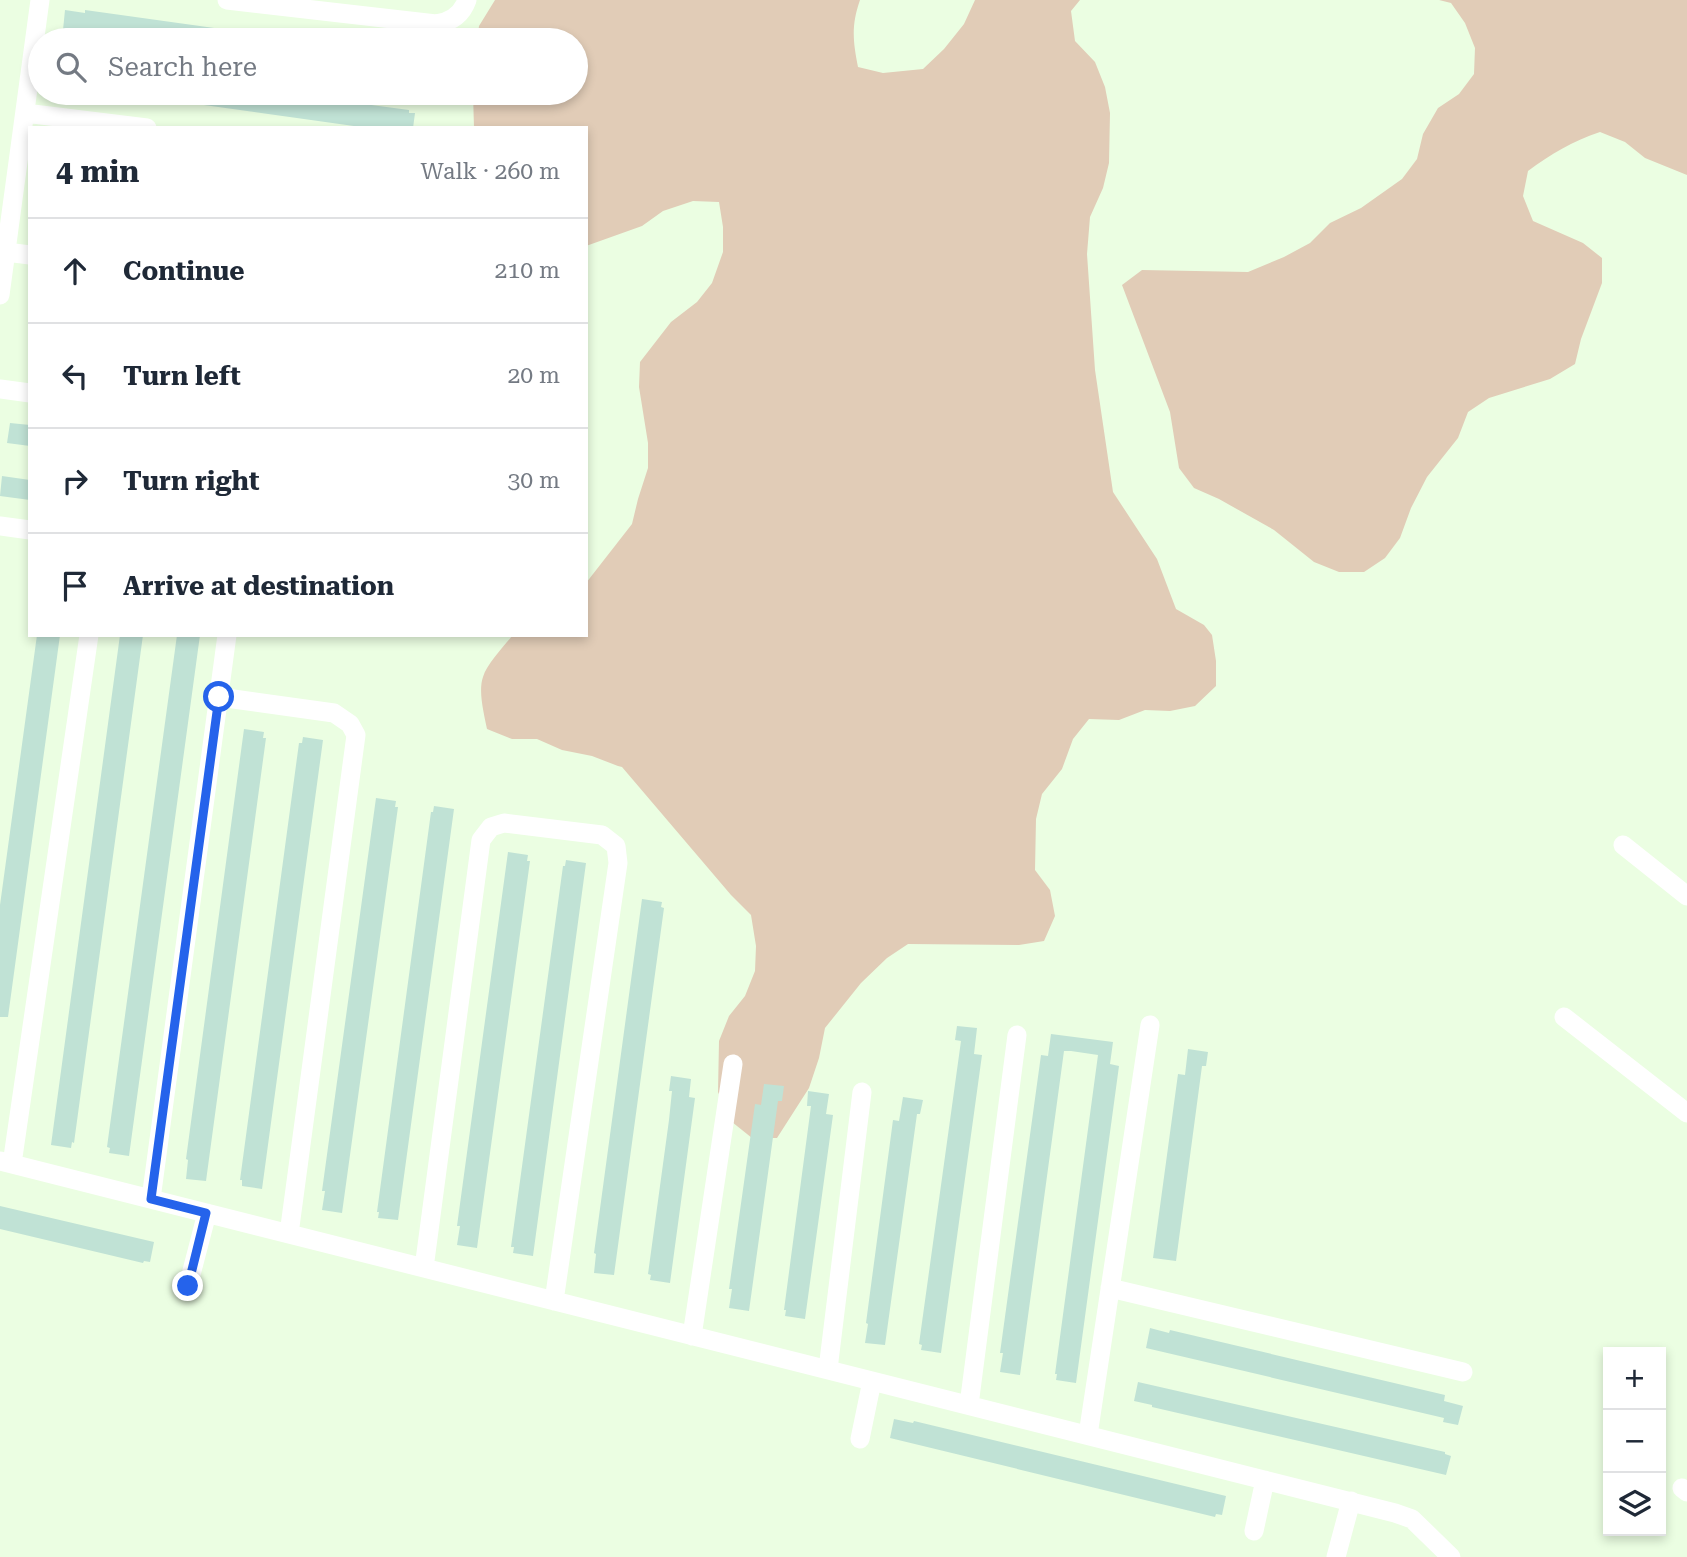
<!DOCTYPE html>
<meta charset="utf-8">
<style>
:root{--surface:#fff;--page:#f6f6f7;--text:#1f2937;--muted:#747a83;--line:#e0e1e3}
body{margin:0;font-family:"Roboto Serif",serif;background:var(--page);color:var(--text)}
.controls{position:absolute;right:21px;bottom:21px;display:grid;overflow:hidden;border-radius:0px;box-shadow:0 4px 10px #0003}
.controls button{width:63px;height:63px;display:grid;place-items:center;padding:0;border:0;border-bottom:2px solid var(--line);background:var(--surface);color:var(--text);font:35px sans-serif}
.stop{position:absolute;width:21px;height:21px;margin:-16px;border:5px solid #2563eb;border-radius:50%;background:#fff}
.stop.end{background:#2563eb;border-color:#fff;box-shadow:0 2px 7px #0008}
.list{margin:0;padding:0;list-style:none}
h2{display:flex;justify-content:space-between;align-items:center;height:91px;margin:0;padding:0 28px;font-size:30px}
h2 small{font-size:23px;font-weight:400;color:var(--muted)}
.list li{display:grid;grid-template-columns:46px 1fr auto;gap:21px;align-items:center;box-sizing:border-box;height:105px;padding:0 28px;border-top:2px solid var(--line)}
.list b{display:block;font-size:26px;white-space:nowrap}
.list em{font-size:23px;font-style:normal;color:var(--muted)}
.icon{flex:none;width:38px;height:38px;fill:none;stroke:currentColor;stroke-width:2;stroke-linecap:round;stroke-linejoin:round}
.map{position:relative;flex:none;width:1687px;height:1557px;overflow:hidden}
.search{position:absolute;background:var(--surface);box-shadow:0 4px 10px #0003;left:28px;top:28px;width:560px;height:77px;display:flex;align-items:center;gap:18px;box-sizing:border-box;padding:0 24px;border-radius:38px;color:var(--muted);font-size:26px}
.panel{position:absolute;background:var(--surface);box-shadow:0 4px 10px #0003;left:28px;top:126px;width:560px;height:511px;border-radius:0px}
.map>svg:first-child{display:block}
.green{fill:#e1ccb7}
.building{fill:#c0e2d5}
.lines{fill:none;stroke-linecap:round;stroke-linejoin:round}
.minor{stroke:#fff;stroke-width:19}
.route{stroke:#2563eb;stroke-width:9}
</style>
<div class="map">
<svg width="1687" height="1557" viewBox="0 0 1687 1557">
<rect width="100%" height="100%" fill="#ebfee2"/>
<path class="green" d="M 495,0 L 860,0 C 851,26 853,41 858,67 L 883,73 L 923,69 L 944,49 L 964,24 L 975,0 L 1080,0 L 1071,11 L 1075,41 L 1095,62 L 1105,87 L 1110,113 L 1109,163 L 1103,188 L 1090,217 L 1087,254 L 1095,370 L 1113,492 L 1157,559 L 1176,609 L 1204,625 L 1212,635 L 1216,661 L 1216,686 L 1195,706 L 1170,711 L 1145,710 L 1119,720 L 1089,719 L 1073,739 L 1062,769 L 1042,794 L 1036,819 L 1035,870 L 1050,890 L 1055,916 L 1044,941 L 1019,945 L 908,944 L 887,958 L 861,983 L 825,1028 L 819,1058 L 809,1088 L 777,1138 L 752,1138 L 732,1122 L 718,1092 L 719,1041 L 729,1016 L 745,996 L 755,971 L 756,946 L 751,915 L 731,895 L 622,767 L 618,766 L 592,756 L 562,750 L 537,739 L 512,739 L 487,729 C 484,714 478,691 483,677 C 487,664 504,646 513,635 L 586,635 L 586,583 L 632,524 L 638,499 L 648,468 L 648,443 L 639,387 L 640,362 L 671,322 L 697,302 L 712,283 L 723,252 L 723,227 L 719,202 L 693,201 L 663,211 L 642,226 L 586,246 L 586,128 L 474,128 L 473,93 L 576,93 L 576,40 L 477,40 L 479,26 Z
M 1439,0 L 1687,0 L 1687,175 L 1645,158 L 1625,142 L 1600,132 C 1573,141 1551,154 1528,171 L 1523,196 L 1533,221 L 1583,243 L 1602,258 L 1602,283 L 1581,339 L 1575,364 L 1550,379 L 1489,398 L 1468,412 L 1458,438 L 1427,477 L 1411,508 L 1400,538 L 1385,558 L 1364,572 L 1339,572 L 1314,562 L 1274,530 L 1219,499 L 1194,488 L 1179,468 L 1170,412 L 1122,285 L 1142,270 L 1248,272 L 1284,257 L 1310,243 L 1330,223 L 1361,208 L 1402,179 L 1417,159 L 1423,134 L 1438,108 L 1459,94 L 1474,74 L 1475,48 L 1465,23 L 1451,3 Z"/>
<path class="building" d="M 65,10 L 85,13 L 85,10 L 250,33 L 249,40 L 137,40 L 68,32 L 63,30 Z
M 168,93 L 281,93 L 409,110 L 409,113 L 415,113 L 413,128 L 368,128 L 168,100 Z
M 10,423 L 30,425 L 30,446 L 7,443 Z
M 2,476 L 30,480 L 30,500 L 0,496 Z
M 37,635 L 60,635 L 8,1017 L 0,1017 L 0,905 Z
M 120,635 L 143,635 L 74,1143 L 72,1142 L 71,1148 L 51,1145 Z
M 177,635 L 200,635 L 129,1156 L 109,1153 L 110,1148 L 107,1147 Z
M 244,729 L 264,732 L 263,738 L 266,738 L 206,1181 L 186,1179 L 188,1160 L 186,1159 Z
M 303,737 L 323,740 L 262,1189 L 242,1186 L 242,1180 L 240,1180 L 299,743 L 302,743 Z
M 376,798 L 396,801 L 395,807 L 398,807 L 342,1213 L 322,1210 L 325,1191 L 322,1191 Z
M 434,806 L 454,809 L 398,1220 L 378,1218 L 379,1212 L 377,1212 L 431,812 L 433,812 Z
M 508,852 L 528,855 L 527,861 L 530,861 L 477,1248 L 457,1245 L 460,1226 L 457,1226 Z
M 566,860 L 586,863 L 533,1256 L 513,1253 L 514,1247 L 511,1247 L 563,866 L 565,866 Z
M 642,899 L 662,902 L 661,907 L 664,908 L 614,1275 L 594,1273 L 596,1254 L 594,1253 Z
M 957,1026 L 977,1028 L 974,1054 L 982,1055 L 941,1353 L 921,1350 L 922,1345 L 919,1344 L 961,1041 L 955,1040 Z
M 1051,1034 L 1113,1042 L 1110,1064 L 1119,1066 L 1076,1383 L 1056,1380 L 1057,1374 L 1055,1374 L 1098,1055 L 1071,1051 L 1064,1051 L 1020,1375 L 1000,1372 L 1003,1353 L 1000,1353 L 1041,1055 L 1048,1056 Z
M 1188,1049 L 1208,1052 L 1206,1066 L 1202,1066 L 1176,1261 L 1153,1258 L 1178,1074 L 1185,1075 Z
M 671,1076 L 691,1079 L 689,1097 L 695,1098 L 670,1283 L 650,1280 L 651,1275 L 648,1274 L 669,1120 L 672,1091 L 669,1091 Z
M 764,1084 L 784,1086 L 782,1101 L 778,1101 L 749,1311 L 729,1308 L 732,1289 L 729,1289 L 755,1104 L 761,1105 Z
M 808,1091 L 829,1094 L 826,1114 L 833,1115 L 805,1319 L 785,1316 L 786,1310 L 784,1310 L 811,1106 L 807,1106 Z
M 903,1097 L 923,1100 L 920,1114 L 917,1114 L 885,1345 L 865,1343 L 868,1324 L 866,1323 L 893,1120 L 899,1121 Z
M 0,1206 L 154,1242 L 150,1262 L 144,1261 L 143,1263 L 0,1229 Z
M 1150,1328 L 1169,1333 L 1170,1330 L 1445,1395 L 1444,1401 L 1463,1406 L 1458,1425 L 1443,1422 L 1444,1418 L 1146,1348 Z
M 1138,1382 L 1445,1452 L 1445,1454 L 1451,1456 L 1446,1475 L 1152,1407 L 1152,1405 L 1134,1401 Z
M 894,1419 L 913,1423 L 914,1421 L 1226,1496 L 1222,1515 L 1216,1514 L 1215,1517 L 890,1438 Z"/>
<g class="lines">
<path class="minor" d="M 227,0 L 436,24 C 451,22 462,14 467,0
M 25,113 L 147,128
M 6,252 L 30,255
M 0,295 L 40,0
M 0,389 L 30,393
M 0,526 L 30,530
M 219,697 L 334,713 L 350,724 L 356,735 L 289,1234
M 1623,845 L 1687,896
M 1564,1017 L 1687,1113
M 0,1161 L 1395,1513 L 1412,1519 L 1451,1557
M 12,1164 L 89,635
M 151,1199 L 227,635
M 424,1268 L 481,840 L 491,827 L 504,823 L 602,835 L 616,846 L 618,863 L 554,1301
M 188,1286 L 207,1213
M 1110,1288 L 1463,1372
M 692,1336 L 733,1064
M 828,1369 L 862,1092
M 969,1405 L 1017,1035
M 1088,1435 L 1150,1025
M 860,1439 L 872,1381
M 1682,1488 L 1687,1492
M 1254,1531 L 1265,1480
M 1336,1557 L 1351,1501"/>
</g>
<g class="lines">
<path class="route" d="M 188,1286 L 206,1213 L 151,1199 L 219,697"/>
</g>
</svg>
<div class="controls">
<button>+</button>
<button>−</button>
<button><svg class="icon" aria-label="layers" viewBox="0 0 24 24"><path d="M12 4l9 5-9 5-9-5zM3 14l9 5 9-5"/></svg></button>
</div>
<div class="stop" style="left:219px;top:697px"></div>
<div class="stop end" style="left:188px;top:1286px"></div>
<div class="search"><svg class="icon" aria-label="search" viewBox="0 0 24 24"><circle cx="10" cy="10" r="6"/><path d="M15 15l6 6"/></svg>Search here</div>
<section class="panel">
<h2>4 min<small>Walk · 260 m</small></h2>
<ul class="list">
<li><svg class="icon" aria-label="ahead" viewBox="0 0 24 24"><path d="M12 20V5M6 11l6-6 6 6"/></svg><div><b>Continue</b></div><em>210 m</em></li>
<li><svg class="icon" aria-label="left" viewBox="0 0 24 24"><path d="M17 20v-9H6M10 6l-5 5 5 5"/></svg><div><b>Turn left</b></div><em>20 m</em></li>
<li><svg class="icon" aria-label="right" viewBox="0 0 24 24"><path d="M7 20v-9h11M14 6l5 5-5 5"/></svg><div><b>Turn right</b></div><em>30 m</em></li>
<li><svg class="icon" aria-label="arrive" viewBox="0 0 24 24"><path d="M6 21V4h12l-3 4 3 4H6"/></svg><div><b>Arrive at destination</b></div></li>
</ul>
</section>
</div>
